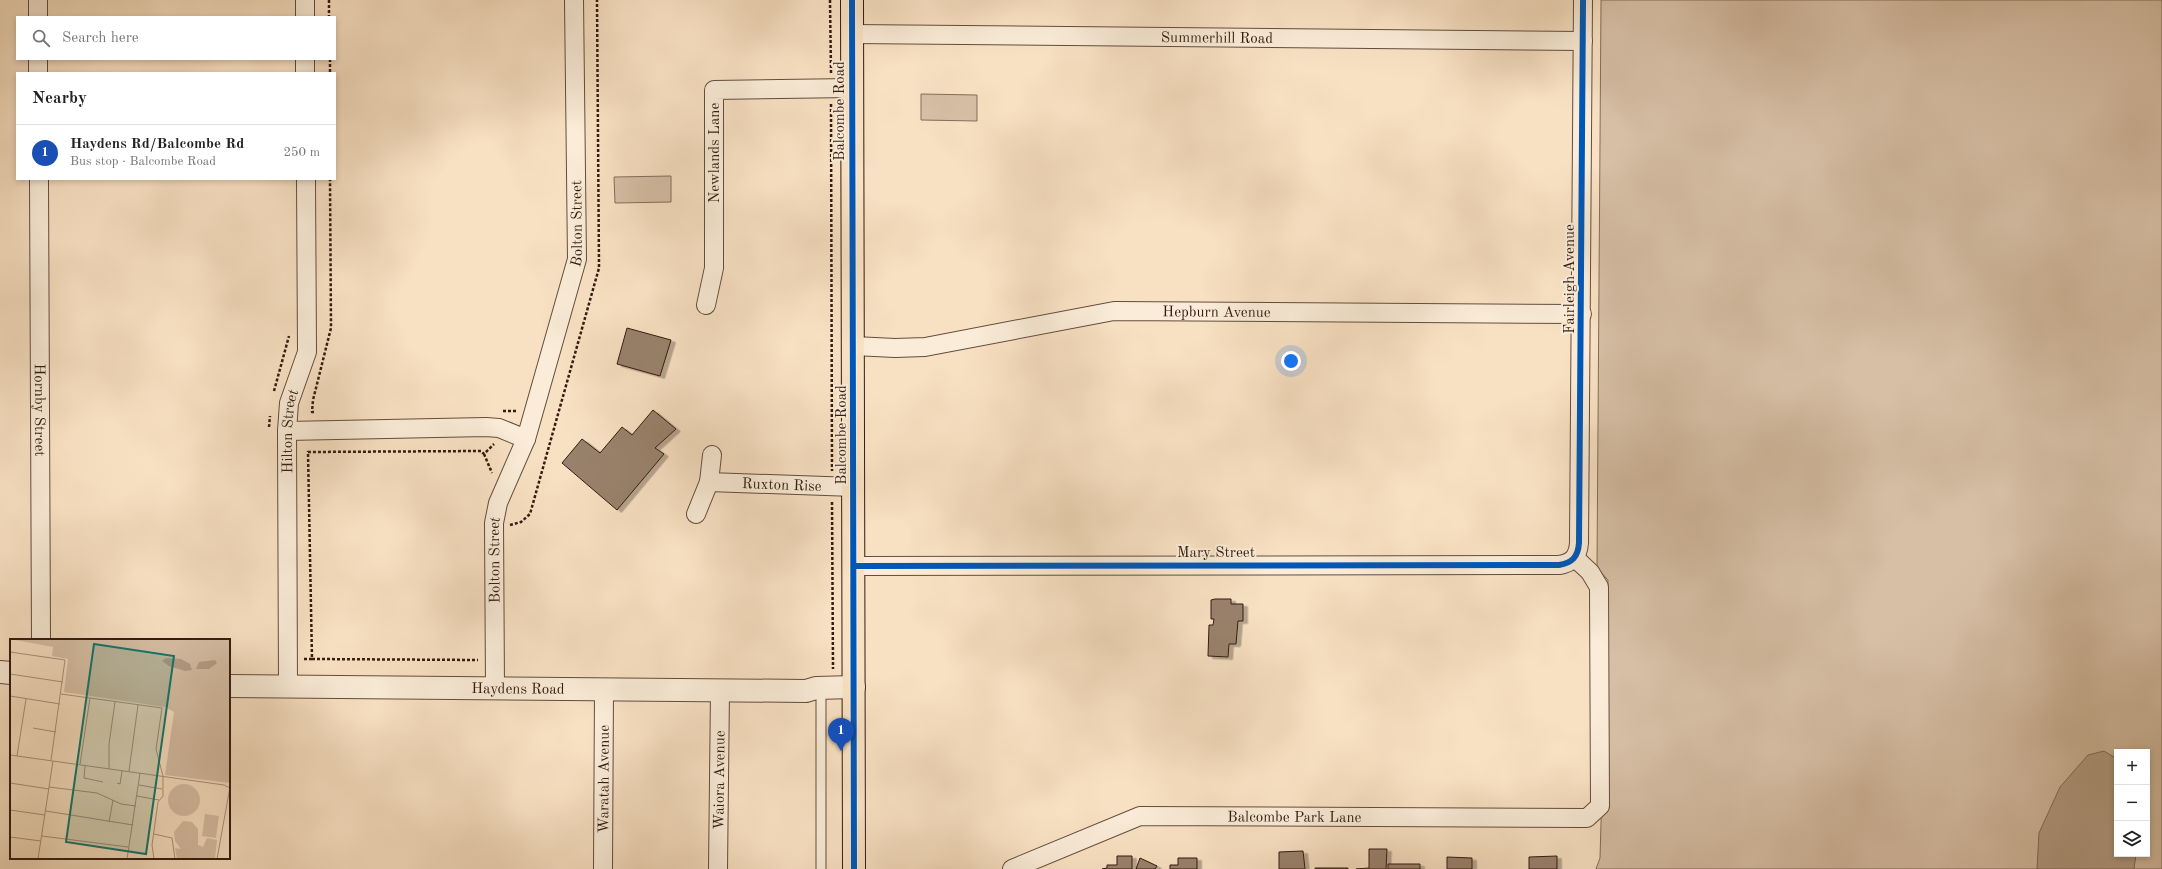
<!DOCTYPE html>
<meta charset="utf-8">
<style>
:root{--surface:#fff;--page:#f6f6f6;--text:#222;--muted:#767676;--line:#e0e0e0;--accent:#7c3aed}
body{margin:0;font-family:"Old Standard TT",serif;background:var(--page);color:var(--text)}
.controls{position:absolute;right:12px;bottom:12px;display:grid;overflow:hidden;border-radius:0px;box-shadow:0 2px 6px #0003}
.controls button{width:36px;height:36px;display:grid;place-items:center;padding:0;border:0;border-bottom:1px solid var(--line);background:var(--surface);color:var(--text);font:20px sans-serif}
.you{position:absolute;left:1291px;top:361px;width:14px;height:14px;margin:-10px;border:3px solid #fff;border-radius:50%;background:#1a73e8;box-shadow:0 0 0 6px #1a73e833}
.badge{display:grid;place-items:center;width:26px;height:26px;border-radius:50%;background:var(--accent);color:#fff;font-size:13px;font-weight:700}
.pin{position:absolute;translate:-50% -33px;filter:drop-shadow(0 1px 2px #0008)}
.pin::after{content:'';position:absolute;top:21px;width:14px;height:12px;background:inherit;clip-path:polygon(0 0,100% 0,50% 100%)}
.list{margin:0;padding:0;list-style:none}
h2{display:flex;justify-content:space-between;align-items:center;height:52px;margin:0;padding:0 16px;font-size:17px}
h2 small{font-size:13px;font-weight:400;color:var(--muted)}
.list li{display:grid;grid-template-columns:26px 1fr auto;gap:12px;align-items:center;box-sizing:border-box;height:56px;padding:0 16px;border-top:1px solid var(--line)}
.list b{display:block;font-size:15px;white-space:nowrap}
.list p{margin:0;font-size:13px;white-space:nowrap;color:var(--muted)}
.list em{font-size:13px;font-style:normal;color:var(--muted)}
.icon{flex:none;width:22px;height:22px;fill:none;stroke:currentColor;stroke-width:2;stroke-linecap:round;stroke-linejoin:round}
.map{position:relative;flex:none;width:2162px;height:869px;overflow:hidden}
.search{position:absolute;background:var(--surface);box-shadow:0 2px 6px #0003;left:16px;top:16px;width:320px;height:44px;display:flex;align-items:center;gap:10px;box-sizing:border-box;padding:0 14px;border-radius:0px;color:var(--muted);font-size:15px}
.panel{position:absolute;background:var(--surface);box-shadow:0 2px 6px #0003;left:16px;top:72px;width:320px;height:108px;border-radius:0px}
.map>svg:first-child{display:block}
.green{fill:#d6bfa5;stroke:#846d5a;fill-rule:evenodd}
.water{fill:#b59e86;stroke:#816a57}
.building{fill:#99826d;stroke:#321b10;filter:url(#shadow)}
.lines{fill:none;stroke-linecap:round;stroke-linejoin:round}
.service-casing{stroke:#644c3d;stroke-width:11}
.minor-casing{stroke:#644c3d;stroke-width:20}
.tertiary-casing{stroke:#644c3d;stroke-width:24}
.primary-casing{stroke:#321b10;stroke-width:24}
.path{stroke:#321b10;stroke-width:2.5;stroke-dasharray:3 2;stroke-linecap:butt}
.service{stroke:#faecd8;stroke-width:9}
.minor{stroke:#faecd8;stroke-width:18}
.tertiary{stroke:#faecd8;stroke-width:22}
.primary{stroke:#f8e1c3;stroke-width:22}
.cycleway-casing{stroke:#faecd8;stroke-width:8}
.cycleway{stroke:#0057b8;stroke-width:6}
.labels{text-anchor:middle;stroke-width:4;stroke-linejoin:round;paint-order:stroke}
.street-label{font-size:15px;fill:#321b10;stroke:#faecd8}
.inset-road{fill:none;stroke:#a9927b;stroke-width:1}
.view{fill:#0f766e;fill-opacity:0.15;stroke:#0f766e;stroke-width:2}
.inset-edge{fill:none;stroke:#321b10;stroke-width:2}
</style>
<div class="map">
<svg width="2162" height="869" viewBox="0 0 2162 869">
<defs>
<filter id="shadow"><feDropShadow dx="4.5" dy="2.5" stdDeviation="0" flood-color="#0004"/></filter>
</defs>
<rect width="100%" height="100%" fill="#f8e1c3"/>
<filter id="stains"><feTurbulence type="fractalNoise" baseFrequency=".005" numOctaves="4"/><feColorMatrix values="0 0 0 0 .2 0 0 0 0 .09 0 0 0 0 .02 0 0 0 .5 -.17"/></filter>
<radialGradient id="worn" r=".72"><stop offset=".6" stop-color="#630" stop-opacity="0"/><stop offset="1" stop-color="#630" stop-opacity=".3"/></radialGradient>
<path class="green" d="M 1601,0 L 2162,0 L 2162,869 L 1596,869 L 1600,858 L 1608,580 L 1597,568 ZM 2117,752 L 2147,752 L 2147,854 L 2117,854 Z
M 921,94 L 977,95 L 977,121 L 921,120 Z
M 671,176 L 671,202 L 615,203 L 614,177 Z"/>
<path class="water" d="M 2104,751 L 2117,759 L 2117,854 L 2136,854 L 2134,869 L 2037,869 L 2039,833 L 2060,787 L 2088,755 Z"/>
<path class="building" d="M 627,328 L 671,340 L 660,376 L 617,364 Z
M 653,410 L 676,429 L 655,448 L 664,454 L 617,510 L 562,463 L 582,439 L 600,453 L 622,427 L 632,435 Z
M 1215,599 L 1231,599 L 1231,604 L 1243,604 L 1243,621 L 1238,621 L 1236,644 L 1229,644 L 1228,657 L 1208,656 L 1209,625 L 1213,625 L 1214,619 L 1211,619 L 1211,600 Z
M 1369,849 L 1387,849 L 1386,869 L 1356,869 L 1369,868 Z
M 1303,851 L 1305,869 L 1279,869 L 1279,852 Z
M 1117,856 L 1132,856 L 1132,869 L 1102,869 L 1107,868 L 1107,865 L 1117,865 Z
M 1557,856 L 1557,869 L 1529,869 L 1529,857 Z
M 1447,857 L 1472,858 L 1472,869 L 1447,869 Z
M 1140,858 L 1157,866 L 1155,869 L 1136,869 Z
M 1178,858 L 1197,858 L 1197,869 L 1170,869 L 1170,865 L 1178,865 Z
M 1388,864 L 1420,864 L 1420,869 L 1388,869 Z
M 1315,868 L 1348,868 L 1348,869 L 1315,869 Z"/>
<g class="lines">
<defs>
<path id="service" d="M 821,699 L 821,869"/>
<g id="minor">
<path d="M 38,0 L 38,17"/>
<path d="M 305,0 L 305,17"/>
<path id="s1" d="M 852,34 L 1583,41"/>
<path d="M 38,59 L 38,73"/>
<path d="M 305,59 L 305,73"/>
<path id="s2" d="M 39,179 L 41,640"/>
<path d="M 706,305 L 714,268 L 714,90 L 852,88"/>
<path id="s3" d="M 854,346 L 895,348 L 925,347 L 1114,311 L 1582,314"/>
<path d="M 287,431 L 486,427 L 499,428 L 526,439"/>
<path id="s4" d="M 712,455 L 709,482 L 854,487"/>
<path d="M 696,514 L 709,482"/>
<path d="M 855,566 L 1559,565 C 1572,563 1578,557 1579,543 L 1583,0"/>
<path id="s5" d="M 288,687 L 287,431 L 289,403 L 307,352 L 306,179"/>
<path id="s6" d="M 495,688 L 494,523 L 498,503 L 526,439 L 577,259 L 574,0"/>
<path id="s7" d="M 603,869 L 604,689"/>
<path id="s8" d="M 718,869 L 720,690"/>
<path id="s9" d="M 1012,869 L 1140,816 L 1587,818 L 1600,806 L 1599,587 L 1590,572 L 1575,558"/>
</g>
<g id="tertiary">
<path d="M 0,672 L 11,673"/>
<path id="s10" d="M 229,686 L 806,691 L 816,688 L 854,687"/>
</g>
<path id="primary" d="M 852,0 L 854,869"/>
</defs>
<use href="#service" class="service-casing"/>
<use href="#minor" class="minor-casing"/>
<use href="#tertiary" class="tertiary-casing"/>
<use href="#primary" class="primary-casing"/>
<path class="path" d="M 329,0 L 329,17
M 830,0 L 831,73
M 330,59 L 330,73
M 831,104 L 832,471
M 274,391 L 289,336
M 503,411 L 518,411
M 314,412 L 312,412 L 313,400 L 331,328 L 330,179
M 269,427 L 270,416
M 484,454 L 492,473
M 832,502 L 833,669
M 510,525 L 521,522 L 530,514 L 599,268 L 597,0
M 304,659 L 312,659 L 308,452 L 481,451 L 484,454 L 494,444
M 312,659 L 478,660"/>
<use href="#service" class="service"/>
<use href="#minor" class="minor"/>
<use href="#tertiary" class="tertiary"/>
<use href="#primary" class="primary"/>
<defs>
<path id="cycleway" d="M 852,0 L 854,869
M 855,566 L 1559,565 C 1572,563 1578,557 1579,543 L 1583,0"/>
</defs>
<use href="#cycleway" class="cycleway-casing"/>
<use href="#cycleway" class="cycleway"/>
</g>
<g class="labels">
<g class="street-label">
<text dy="5" stroke="none"><textPath href="#s1" startOffset="365">Summerhill Road</textPath></text>
<text transform="translate(839 111) rotate(-90)" y="5">Balcombe Road</text>
<text transform="translate(714 153) rotate(-90)" y="5">Newlands Lane</text>
<text dy="5" stroke="none"><textPath href="#s6" startOffset="478">Bolton Street</textPath></text>
<text transform="translate(1569 279) rotate(-90)" y="5">Fairleigh Avenue</text>
<text dy="5" stroke="none"><textPath href="#s3" startOffset="366">Hepburn Avenue</textPath></text>
<text dy="5" stroke="none"><textPath href="#s2" startOffset="231">Hornby Street</textPath></text>
<text dy="5" stroke="none"><textPath href="#s5" startOffset="256">Hilton Street</textPath></text>
<text transform="translate(841 435) rotate(-90)" y="5">Balcombe Road</text>
<text dy="5" stroke="none"><textPath href="#s4" startOffset="100">Ruxton Rise</textPath></text>
<text x="1216" y="557">Mary Street</text>
<text dy="5" stroke="none"><textPath href="#s6" startOffset="128">Bolton Street</textPath></text>
<text dy="5" stroke="none"><textPath href="#s10" startOffset="289">Haydens Road</textPath></text>
<text dy="5" stroke="none"><textPath href="#s7" startOffset="90">Waratah Avenue</textPath></text>
<text dy="5" stroke="none"><textPath href="#s8" startOffset="89">Waiora Avenue</textPath></text>
<text dy="5" stroke="none"><textPath href="#s9" startOffset="293">Balcombe Park Lane</textPath></text>
</g>
</g>
<g transform="translate(10 639)">
<rect width="220" height="220" fill="#f8e1c3"/>
<path d="M 0,0 L 220,0 L 220,144 L 155,136 L 164,73 L 155,68 L 54,53 L 58,20 L 42,17 L 43,8 ZM158 161a16 16 0 1 1 32 0a16 16 0 1 1-32 0ZM 195,175 L 209,177 L 206,199 L 192,197 ZM 173,182 L 182,183 L 188,190 L 188,206 L 193,208 L 197,199 L 207,201 L 205,220 L 167,220 L 165,209 L 171,210 L 165,202 L 164,193 Z" fill="#d6bfa5"/>
<path d="M 156,19 L 171,20 L 180,25 L 182,31 L 175,32 L 159,27 L 152,22 ZM 205,21 L 207,24 L 199,30 L 186,30 L 189,23 Z" fill="#b59e86"/>
<path class="inset-road" d="M 0,13 L 55,21 L 41,121M 0,35 L 53,43M 51,55 L 152,69 L 146,110 L 153,137 L 153,157 L 148,163 L 142,206 L 144,220M 0,57 L 50,65M 23,89 L 46,93M 0,116 L 214,146 L 220,149M 7,117 L 16,60M 70,125 L 80,59M 75,127 L 74,139 L 93,143M 99,130 L 99,105 L 105,63M 119,132 L 128,66M 0,144 L 39,150M 107,144 L 110,145 L 112,132M 129,146 L 152,150M 39,148 L 87,154 L 111,165 L 126,167M 127,157 L 149,161M 0,171 L 35,176M 36,172 L 123,186M 99,183 L 103,161M 144,195 L 162,199 L 165,220M 32,197 L 118,208M 0,198 L 31,202M 28,220 L 43,122M 117,220 L 130,134M 207,220 L 220,148"/>
<path class="view" d="M 84,5 L 164,17 L 136,215 L 56,203 Z"/>
<rect width="220" height="220" class="inset-edge"/>
</g>
<rect width="100%" height="100%" filter="url(#stains)"/>
<rect width="100%" height="100%" fill="url(#worn)"/>
</svg>
<div class="controls">
<button>+</button>
<button>−</button>
<button><svg class="icon" aria-label="layers" viewBox="0 0 24 24"><path d="M12 4l9 5-9 5-9-5zM3 14l9 5 9-5"/></svg></button>
</div>
<div class="you"></div>
<div class="pin badge" style="left:841px;top:751px;background:#1a4fb4">1</div>
<div class="search"><svg class="icon" aria-label="search" viewBox="0 0 24 24"><circle cx="10" cy="10" r="6"/><path d="M15 15l6 6"/></svg>Search here</div>
<section class="panel">
<h2>Nearby<small></small></h2>
<ul class="list">
<li><span class="badge" style="background:#1a4fb4">1</span><div><b>Haydens Rd/Balcombe Rd</b><p>Bus stop · Balcombe Road</p></div><em>250 m</em></li>
</ul>
</section>
</div>
